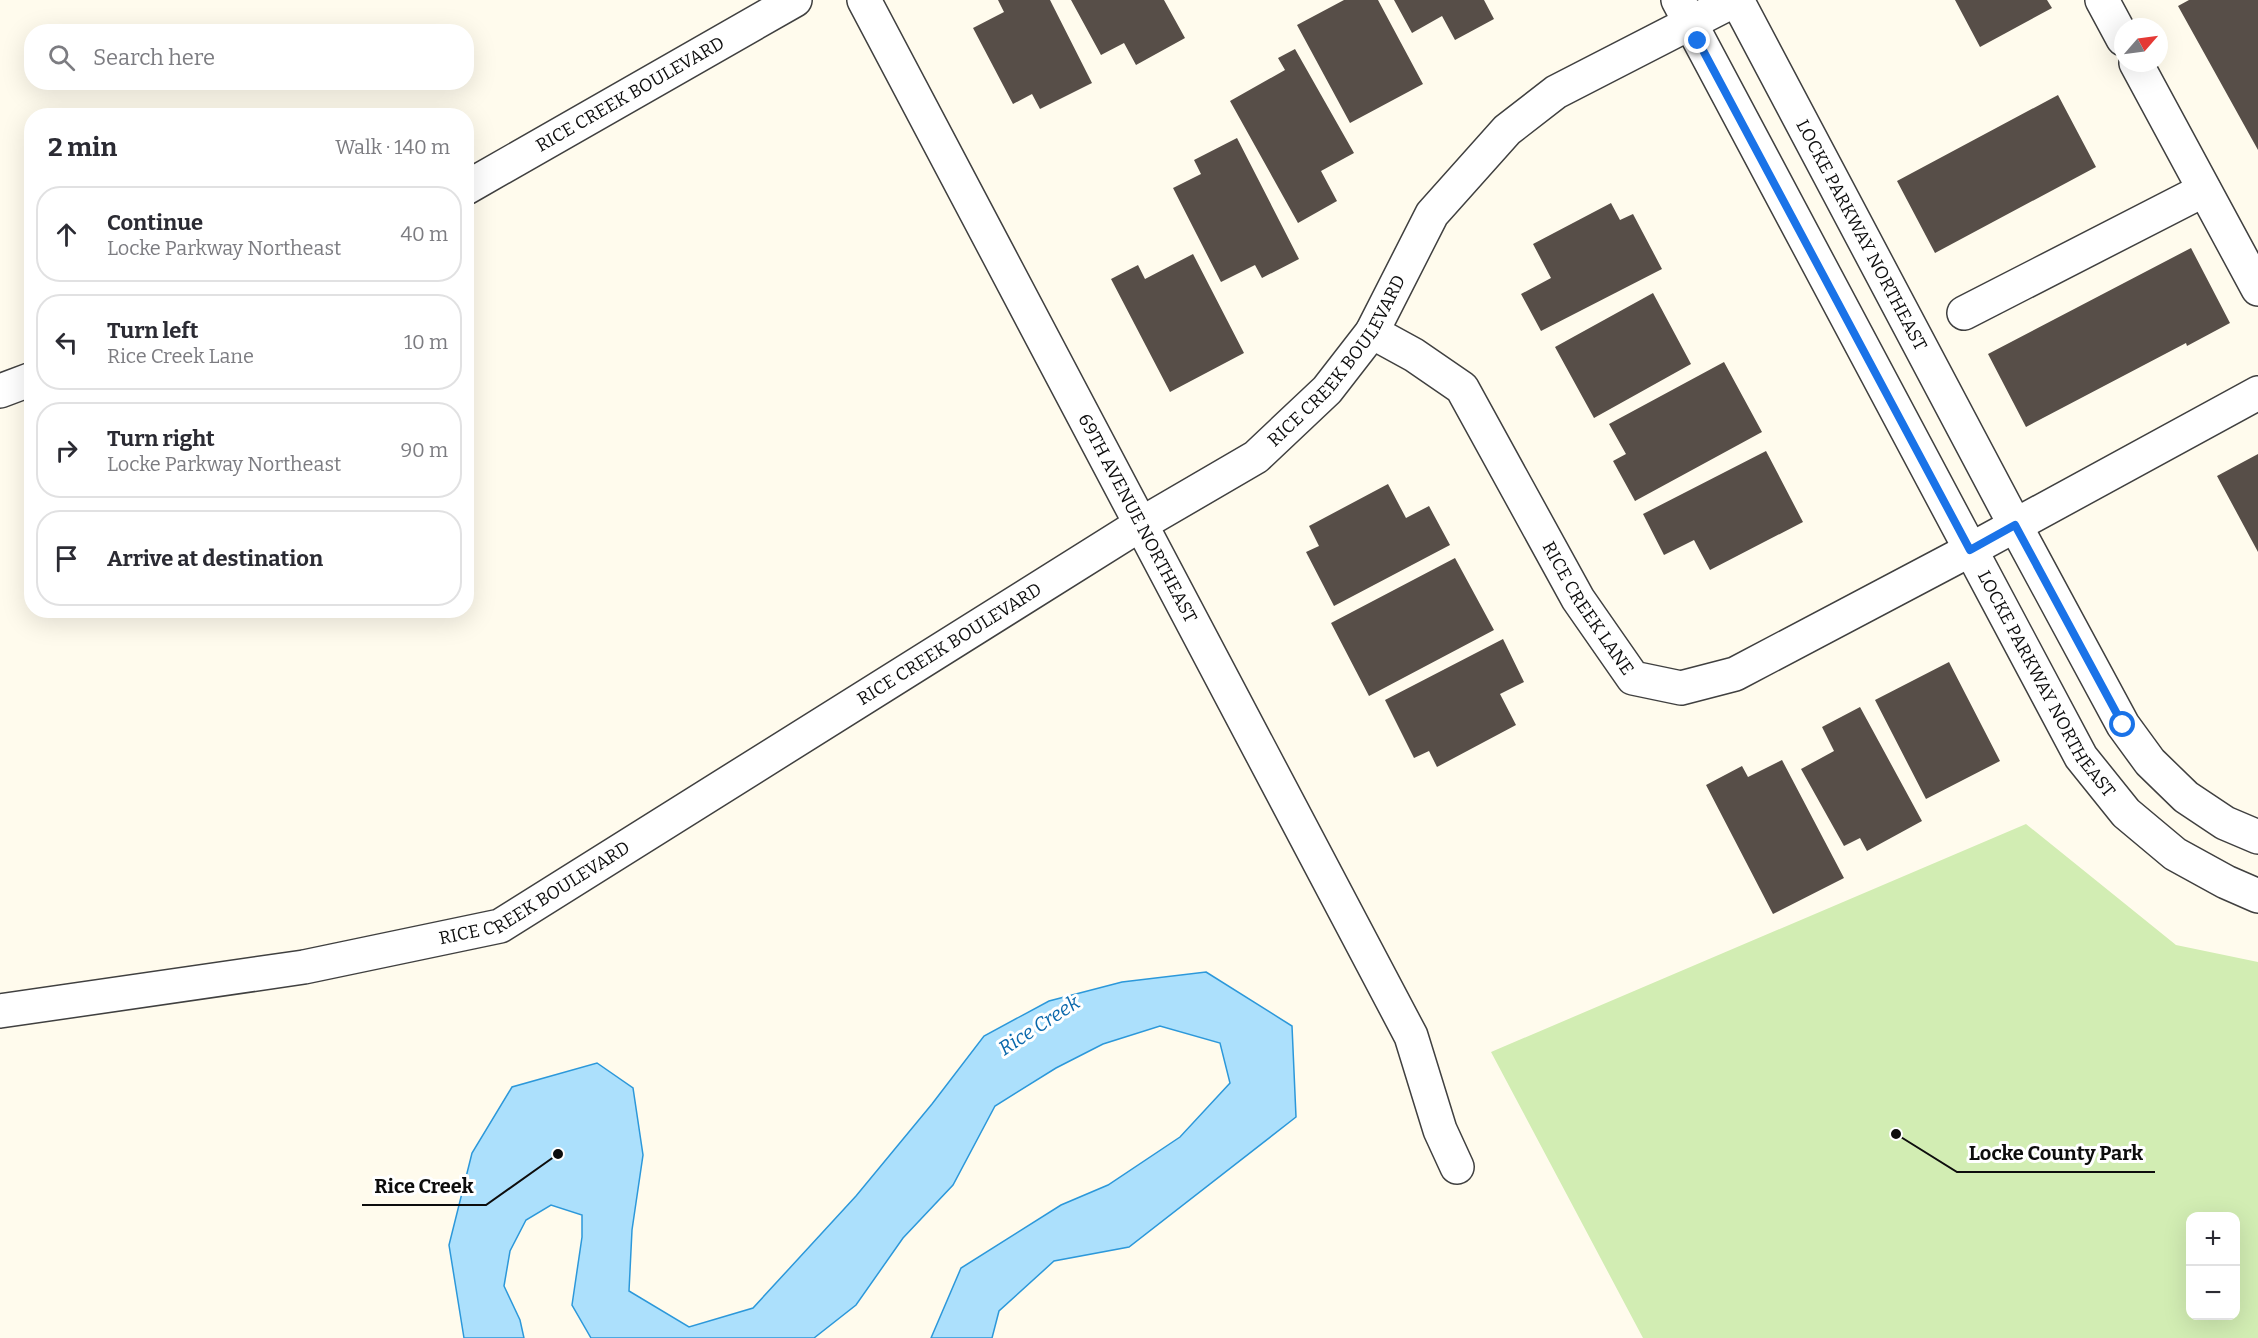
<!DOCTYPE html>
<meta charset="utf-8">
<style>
:root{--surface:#fff;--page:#f7f7f7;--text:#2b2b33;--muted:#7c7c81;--line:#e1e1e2}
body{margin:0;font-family:Bitter,serif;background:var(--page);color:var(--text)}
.controls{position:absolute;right:18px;bottom:18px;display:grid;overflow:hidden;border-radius:12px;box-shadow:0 6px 24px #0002}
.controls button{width:54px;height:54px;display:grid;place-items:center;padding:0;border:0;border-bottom:2px solid var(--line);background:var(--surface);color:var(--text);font:30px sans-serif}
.compass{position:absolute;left:2114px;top:18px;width:54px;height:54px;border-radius:50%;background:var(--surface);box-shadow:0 6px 24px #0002;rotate:62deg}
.stop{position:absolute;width:18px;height:18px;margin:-14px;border:4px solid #1a73e8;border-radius:50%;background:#fff}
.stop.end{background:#1a73e8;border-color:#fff;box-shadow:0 2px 6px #0008}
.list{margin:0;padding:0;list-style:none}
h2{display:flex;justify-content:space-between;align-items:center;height:78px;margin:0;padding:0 24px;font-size:26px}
h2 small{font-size:20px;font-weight:400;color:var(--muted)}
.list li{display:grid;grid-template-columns:39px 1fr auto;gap:18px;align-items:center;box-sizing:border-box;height:96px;margin:0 12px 12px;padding:0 12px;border:2px solid var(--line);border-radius:24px}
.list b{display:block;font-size:22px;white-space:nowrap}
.list p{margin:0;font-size:20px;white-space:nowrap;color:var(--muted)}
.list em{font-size:20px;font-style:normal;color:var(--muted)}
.icon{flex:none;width:33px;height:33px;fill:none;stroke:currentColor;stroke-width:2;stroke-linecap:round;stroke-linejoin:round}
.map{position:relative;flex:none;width:2258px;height:1338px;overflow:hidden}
.search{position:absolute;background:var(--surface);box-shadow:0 6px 24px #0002;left:24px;top:24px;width:450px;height:66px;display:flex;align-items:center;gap:15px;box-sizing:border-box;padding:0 21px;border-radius:24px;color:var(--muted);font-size:22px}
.panel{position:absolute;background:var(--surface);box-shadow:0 6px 24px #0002;left:24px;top:108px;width:450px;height:510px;border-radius:24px}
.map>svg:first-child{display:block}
.green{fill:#d2edb3;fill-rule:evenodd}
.water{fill:#ace0fc;stroke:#2c98da;stroke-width:1.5}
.building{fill:#574e48}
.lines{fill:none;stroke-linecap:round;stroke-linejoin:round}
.minor-casing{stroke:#404040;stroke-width:36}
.minor{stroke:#fff;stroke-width:33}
.route{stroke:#1a73e8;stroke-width:8}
.labels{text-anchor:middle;stroke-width:6;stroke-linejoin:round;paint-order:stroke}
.street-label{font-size:18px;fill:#0d0d0d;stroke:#fff}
.water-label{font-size:20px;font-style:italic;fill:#0a68ab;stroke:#fff}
.leader{fill:none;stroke:#0d0d0d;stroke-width:2}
.callout-dot{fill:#0d0d0d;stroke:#fff;stroke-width:2}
.callout-label{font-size:20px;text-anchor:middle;font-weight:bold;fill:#0d0d0d;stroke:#fff;stroke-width:6;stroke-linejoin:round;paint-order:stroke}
</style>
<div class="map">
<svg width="2258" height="1338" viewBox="0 0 2258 1338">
<rect width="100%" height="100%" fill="#fffbed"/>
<path class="green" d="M 2026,824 L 2176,945 L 2258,962 L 2258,1338 L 1643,1338 L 1491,1052 ZM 2190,1216 L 2236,1216 L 2236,1316 L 2190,1316 Z"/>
<path class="water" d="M 1206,972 L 1292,1026 L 1296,1117 L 1129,1247 L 1054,1261 L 999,1311 L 992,1338 L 931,1338 L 961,1268 L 1061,1205 L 1108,1185 L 1180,1137 L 1230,1083 L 1220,1043 L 1160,1026 L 1103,1044 L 1056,1068 L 995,1106 L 953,1185 L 903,1238 L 856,1305 L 814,1338 L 591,1338 L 572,1305 L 582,1237 L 582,1215 L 551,1205 L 526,1220 L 510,1251 L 504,1286 L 520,1320 L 524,1338 L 464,1338 L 449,1245 L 472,1153 L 512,1087 L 597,1063 L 633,1088 L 643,1155 L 632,1230 L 629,1291 L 689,1327 L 753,1308 L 856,1196 L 932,1104 L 984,1036 L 1049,1001 L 1122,982 Z"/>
<path class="building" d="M 998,0 L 1050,0 L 1092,83 L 1040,109 L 1032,94 L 1013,104 L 973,28 L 1004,12 Z
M 1071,0 L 1164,0 L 1185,38 L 1136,65 L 1124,43 L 1101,55 Z
M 1344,0 L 1378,0 L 1423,84 L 1350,123 L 1297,25 Z
M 1394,0 L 1484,0 L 1494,19 L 1455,40 L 1442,16 L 1412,33 Z
M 1955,0 L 2047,0 L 2052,8 L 1980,47 Z
M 2189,0 L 2258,0 L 2258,150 L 2178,6 Z
M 1295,49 L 1354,153 L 1321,171 L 1337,201 L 1298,223 L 1230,101 L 1285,70 L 1278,58 Z
M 2058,95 L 2096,167 L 1935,253 L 1897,181 Z
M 1237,138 L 1299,259 L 1262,278 L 1255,265 L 1221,282 L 1173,188 L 1201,174 L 1194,160 Z
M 1611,203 L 1620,220 L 1633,214 L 1662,269 L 1541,331 L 1521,294 L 1551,278 L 1533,244 Z
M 2191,248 L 2230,323 L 2187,346 L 2186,343 L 2026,427 L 1988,354 Z
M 1193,254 L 1244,353 L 1170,392 L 1111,279 L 1138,265 L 1145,279 Z
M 1653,293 L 1691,364 L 1594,418 L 1555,347 Z
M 1724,362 L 1762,432 L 1635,501 L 1613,461 L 1626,454 L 1609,424 Z
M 1766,451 L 1803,522 L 1710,570 L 1694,540 L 1664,555 L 1643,514 Z
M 2258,454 L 2258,552 L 2217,476 Z
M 1388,484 L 1406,518 L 1429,506 L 1450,545 L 1334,606 L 1306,552 L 1319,546 L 1309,526 Z
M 1455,558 L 1494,630 L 1369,696 L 1331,623 Z
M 1503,639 L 1524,682 L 1500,694 L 1516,725 L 1437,767 L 1429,751 L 1414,758 L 1385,700 Z
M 1949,662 L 2000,761 L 1926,799 L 1875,700 Z
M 1860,707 L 1922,821 L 1867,851 L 1860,838 L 1844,846 L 1801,769 L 1834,751 L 1822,727 Z
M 1782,760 L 1844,878 L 1773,914 L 1706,785 L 1742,766 L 1748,777 Z"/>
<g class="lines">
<defs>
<g id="minor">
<path id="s1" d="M 864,0 L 1411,1036 L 1440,1130 L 1457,1167"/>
<path id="s2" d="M 1678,0 L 2081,757 L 2126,813 L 2175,854 L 2226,882 L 2258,896"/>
<path id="s3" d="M 1737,0 L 2015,525 L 2123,725 L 2150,762 L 2186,797 L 2225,823 L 2258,837"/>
<path d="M 2102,0 L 2123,39"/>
<path d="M 2136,63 L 2258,289"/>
<path id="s4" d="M 466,188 L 795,0"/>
<path d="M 1964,313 L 2204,190"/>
<path id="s5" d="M 1372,332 L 1414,355 L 1462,388 L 1578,599 L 1633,678 L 1681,688 L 1735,674 L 1970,550 L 2258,393"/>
<path d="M 0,391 L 32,379"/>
<path id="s6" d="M 0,1011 L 304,967 L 500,926 L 1141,524 L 1256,457 L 1327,390 L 1372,332 L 1432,214 L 1507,130 L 1556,92 L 1735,0"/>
</g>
</defs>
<use href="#minor" class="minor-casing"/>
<use href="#minor" class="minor"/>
</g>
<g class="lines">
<path class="route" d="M 1698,41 L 1970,550 L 2015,525 L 2123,725"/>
</g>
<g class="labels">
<g class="street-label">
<text dy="6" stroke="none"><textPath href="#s4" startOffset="189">RICE CREEK BOULEVARD</textPath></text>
<text dy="6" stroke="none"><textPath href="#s3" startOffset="266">LOCKE PARKWAY NORTHEAST</textPath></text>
<text dy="6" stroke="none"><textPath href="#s6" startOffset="1524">RICE CREEK BOULEVARD</textPath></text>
<text dy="6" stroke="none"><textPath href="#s1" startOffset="586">69TH AVENUE NORTHEAST</textPath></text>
<text dy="6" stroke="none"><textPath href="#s5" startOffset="360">RICE CREEK LANE</textPath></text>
<text dy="6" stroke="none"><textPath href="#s6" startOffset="1038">RICE CREEK BOULEVARD</textPath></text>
<text dy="6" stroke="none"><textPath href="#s2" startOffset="777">LOCKE PARKWAY NORTHEAST</textPath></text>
<text dy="6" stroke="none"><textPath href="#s6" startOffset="552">RICE CREEK BOULEVARD</textPath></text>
</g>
<g class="water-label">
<text transform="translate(1039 1025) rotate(-33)" y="7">Rice Creek</text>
</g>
</g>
<path class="leader" d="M1896 1134L1957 1172H2155M558 1154L486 1205H362"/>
<g class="callout-dot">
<circle cx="1896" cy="1134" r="6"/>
<circle cx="558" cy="1154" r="6"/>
</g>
<g class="callout-label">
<text x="2056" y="1160">Locke County Park</text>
<text x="424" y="1193">Rice Creek</text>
</g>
</svg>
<div class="controls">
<button>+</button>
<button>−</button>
</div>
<svg class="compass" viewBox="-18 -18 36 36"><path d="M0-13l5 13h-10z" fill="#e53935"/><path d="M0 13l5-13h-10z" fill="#7c7c81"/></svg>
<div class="stop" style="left:2123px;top:725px"></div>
<div class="stop end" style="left:1698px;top:41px"></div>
<div class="search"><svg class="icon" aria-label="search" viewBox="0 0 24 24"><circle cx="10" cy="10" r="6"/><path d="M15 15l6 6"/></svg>Search here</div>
<section class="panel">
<h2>2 min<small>Walk · 140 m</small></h2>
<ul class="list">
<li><svg class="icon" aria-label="ahead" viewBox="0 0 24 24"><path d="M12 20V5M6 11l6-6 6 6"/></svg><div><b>Continue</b><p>Locke Parkway Northeast</p></div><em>40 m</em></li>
<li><svg class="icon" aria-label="left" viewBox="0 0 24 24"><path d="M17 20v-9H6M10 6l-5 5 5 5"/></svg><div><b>Turn left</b><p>Rice Creek Lane</p></div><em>10 m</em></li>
<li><svg class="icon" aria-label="right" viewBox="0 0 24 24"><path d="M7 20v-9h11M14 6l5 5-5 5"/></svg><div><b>Turn right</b><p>Locke Parkway Northeast</p></div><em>90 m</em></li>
<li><svg class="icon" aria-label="arrive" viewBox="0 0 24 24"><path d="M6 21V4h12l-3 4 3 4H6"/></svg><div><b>Arrive at destination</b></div></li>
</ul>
</section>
</div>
